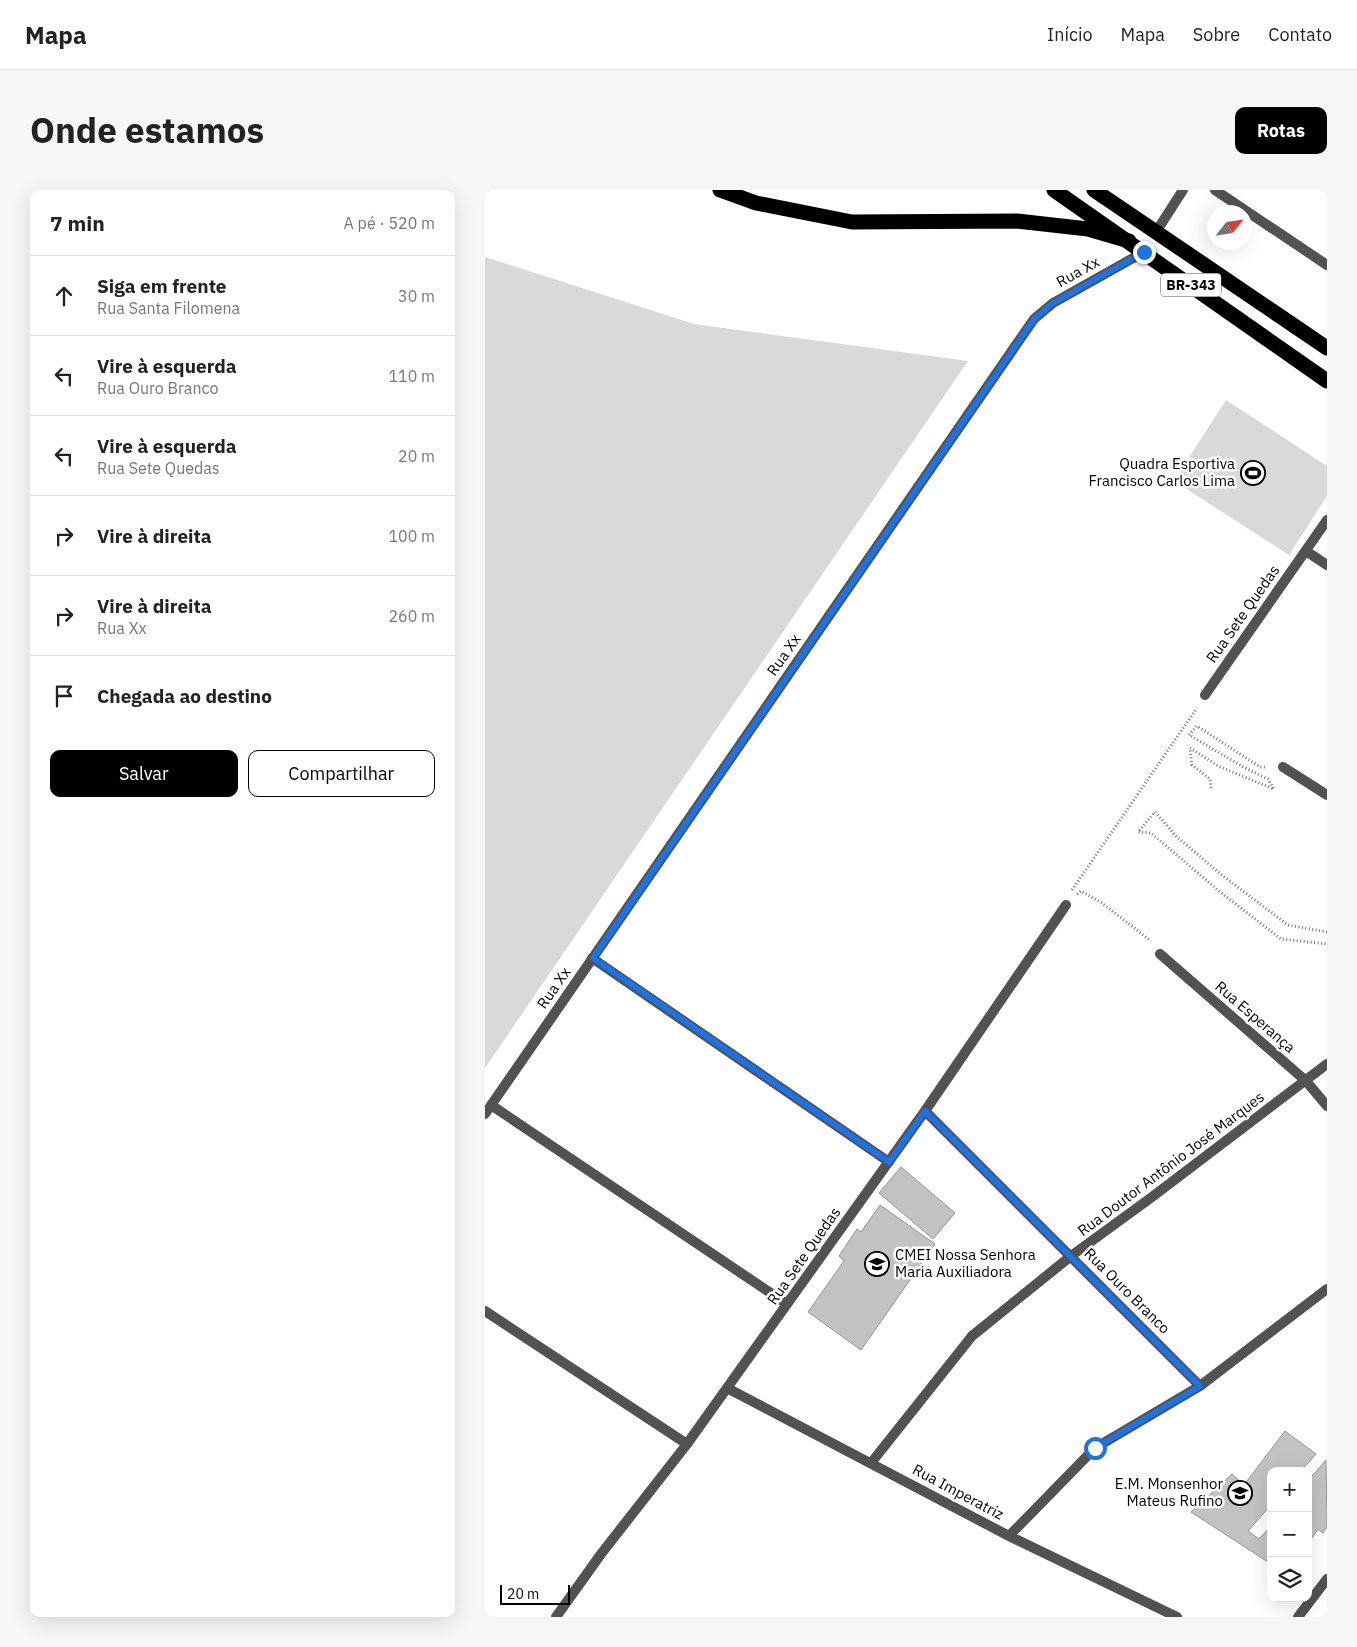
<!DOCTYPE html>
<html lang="pt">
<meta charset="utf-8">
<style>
:root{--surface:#fff;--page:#f6f6f6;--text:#222;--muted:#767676;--line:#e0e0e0;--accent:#000}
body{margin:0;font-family:"IBM Plex Sans",sans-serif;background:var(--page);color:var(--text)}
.controls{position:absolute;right:15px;bottom:15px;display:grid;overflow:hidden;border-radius:10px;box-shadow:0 5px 20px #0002}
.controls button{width:45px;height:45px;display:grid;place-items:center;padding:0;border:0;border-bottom:1px solid var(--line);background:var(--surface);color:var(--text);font:25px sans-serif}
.compass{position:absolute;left:722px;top:15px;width:45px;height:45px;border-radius:50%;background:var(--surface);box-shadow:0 5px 20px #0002;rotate:60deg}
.scale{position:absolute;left:15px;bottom:12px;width:70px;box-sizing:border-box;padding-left:5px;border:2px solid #000;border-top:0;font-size:14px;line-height:18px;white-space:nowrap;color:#000;-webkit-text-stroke:4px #fff;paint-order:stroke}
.stop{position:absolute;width:15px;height:15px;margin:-11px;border:4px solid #1a73e8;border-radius:50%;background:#fff}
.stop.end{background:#1a73e8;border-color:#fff;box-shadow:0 1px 5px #0008}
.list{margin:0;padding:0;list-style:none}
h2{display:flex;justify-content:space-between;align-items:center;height:65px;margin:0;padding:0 20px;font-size:21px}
h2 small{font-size:16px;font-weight:400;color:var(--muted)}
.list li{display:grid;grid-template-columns:32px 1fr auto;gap:15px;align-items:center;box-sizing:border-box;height:80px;padding:0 20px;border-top:1px solid var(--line)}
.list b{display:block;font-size:19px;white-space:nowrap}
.list p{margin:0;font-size:16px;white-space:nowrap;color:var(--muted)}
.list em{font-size:16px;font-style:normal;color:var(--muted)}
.actions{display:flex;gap:10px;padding:15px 20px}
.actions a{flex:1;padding:11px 0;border:1px solid var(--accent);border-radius:10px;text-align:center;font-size:18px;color:var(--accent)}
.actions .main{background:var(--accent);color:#fff}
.icon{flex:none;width:28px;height:28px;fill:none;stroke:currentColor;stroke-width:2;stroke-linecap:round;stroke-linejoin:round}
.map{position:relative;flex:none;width:842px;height:1427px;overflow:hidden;border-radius:10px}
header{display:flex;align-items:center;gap:30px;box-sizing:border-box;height:70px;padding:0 25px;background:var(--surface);border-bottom:1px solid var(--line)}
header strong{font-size:24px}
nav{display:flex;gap:28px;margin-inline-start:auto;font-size:18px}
.intro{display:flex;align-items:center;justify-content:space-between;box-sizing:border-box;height:120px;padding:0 30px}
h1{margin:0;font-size:35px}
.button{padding:12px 22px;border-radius:10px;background:var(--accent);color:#fff;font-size:18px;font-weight:700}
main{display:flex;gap:30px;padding:0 30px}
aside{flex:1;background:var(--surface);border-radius:10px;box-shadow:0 5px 20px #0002}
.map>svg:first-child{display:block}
.green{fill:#d9d9d9}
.building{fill:#c2c2c2;stroke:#969696}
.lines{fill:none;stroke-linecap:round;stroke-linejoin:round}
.path{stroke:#747474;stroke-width:3;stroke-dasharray:1 2.5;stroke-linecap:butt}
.street{stroke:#525252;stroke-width:10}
.highway{stroke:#000;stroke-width:15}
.route{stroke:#1a73e8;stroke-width:6}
.labels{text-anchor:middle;stroke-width:5;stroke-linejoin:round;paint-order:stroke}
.shield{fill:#fff;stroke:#4c4c4c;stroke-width:1}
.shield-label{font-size:14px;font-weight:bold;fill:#000}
.street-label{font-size:15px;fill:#000;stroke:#fff}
.poi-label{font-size:15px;fill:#000;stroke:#fff;text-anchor:end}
</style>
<header>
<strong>Mapa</strong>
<nav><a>Início</a><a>Mapa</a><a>Sobre</a><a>Contato</a></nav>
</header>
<div class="intro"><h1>Onde estamos</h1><a class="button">Rotas</a></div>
<main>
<aside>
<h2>7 min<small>A pé · 520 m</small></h2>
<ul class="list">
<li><svg class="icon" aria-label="ahead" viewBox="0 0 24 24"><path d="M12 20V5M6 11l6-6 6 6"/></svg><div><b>Siga em frente</b><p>Rua Santa Filomena</p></div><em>30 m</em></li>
<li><svg class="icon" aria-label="left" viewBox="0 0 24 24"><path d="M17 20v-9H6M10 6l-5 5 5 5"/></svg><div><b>Vire à esquerda</b><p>Rua Ouro Branco</p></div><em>110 m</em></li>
<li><svg class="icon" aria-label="left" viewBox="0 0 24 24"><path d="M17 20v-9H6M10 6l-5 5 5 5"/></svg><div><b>Vire à esquerda</b><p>Rua Sete Quedas</p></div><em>20 m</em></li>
<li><svg class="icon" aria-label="right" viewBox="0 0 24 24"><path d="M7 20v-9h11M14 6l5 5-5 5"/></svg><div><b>Vire à direita</b></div><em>100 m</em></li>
<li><svg class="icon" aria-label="right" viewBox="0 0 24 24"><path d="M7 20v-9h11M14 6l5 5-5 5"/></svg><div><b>Vire à direita</b><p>Rua Xx</p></div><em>260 m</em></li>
<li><svg class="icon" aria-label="arrive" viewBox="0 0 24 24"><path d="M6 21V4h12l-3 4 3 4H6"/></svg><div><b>Chegada ao destino</b></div></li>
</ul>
<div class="actions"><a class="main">Salvar</a><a>Compartilhar</a></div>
</aside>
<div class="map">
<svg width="842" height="1427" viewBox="0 0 842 1427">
<rect width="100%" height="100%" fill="#fff"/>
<path class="green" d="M 0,67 L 209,134 L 483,171 L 0,878 Z
M 741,210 L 842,276 L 842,306 L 804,365 L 689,291 Z"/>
<path class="building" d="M 416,977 L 470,1023 L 448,1049 L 394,1003 Z
M 395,1015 L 450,1054 L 376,1160 L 323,1122 L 359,1071 L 354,1066 L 372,1039 L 376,1042 Z
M 800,1241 L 831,1264 L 816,1281 L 786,1281 L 786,1315 L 763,1341 L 774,1349 L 786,1336 L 786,1374 L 706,1322 L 747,1284 L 759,1295 Z
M 841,1270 L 842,1337 L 838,1343 L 833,1339 L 823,1354 L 823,1291 Z"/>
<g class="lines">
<path class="path" d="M 726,598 L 725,589 L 707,575 L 705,558 L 735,577 L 789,599 L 783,589 L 760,578 L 704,545 L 712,536 L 775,577 L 782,577
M 587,700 L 712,518
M 592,704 L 596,701 L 617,713 L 666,751
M 842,742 L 803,735 L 738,686 L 691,646 L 670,622 L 653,642 L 666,643 L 734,701 L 796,749 L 842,754"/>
<path class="street" d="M 730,0 L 842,75
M 671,42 L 698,0
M 821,361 L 842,375
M 720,505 L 842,330
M 798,577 L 842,605
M 675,764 L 821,891 L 842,916
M 107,768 L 404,972
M 6,915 L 302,1114
M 440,921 L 715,1196
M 0,924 L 549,129 L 568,113 L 659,62
M 0,1121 L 202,1254
M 242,1198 L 524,1346 L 692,1427
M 386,1273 L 487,1146 L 586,1066 L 667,1007 L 842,874
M 524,1346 L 610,1258 L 715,1196 L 842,1099
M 71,1427 L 116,1364 L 202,1254 L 302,1114 L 440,921 L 581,715
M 813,1427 L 842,1389"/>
<path class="highway" d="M 235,0 L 271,13 L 367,32 L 532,31 L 603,39 L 644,51
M 569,0 L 842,191
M 609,0 L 842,158"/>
</g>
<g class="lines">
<path class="route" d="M 610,1258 L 715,1196 L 440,921 L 404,972 L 108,768 L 549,129 L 568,113 L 659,62"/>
</g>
<defs>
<symbol id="stadium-ring" viewBox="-11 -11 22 22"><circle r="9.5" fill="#fff" stroke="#000" stroke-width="1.5"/><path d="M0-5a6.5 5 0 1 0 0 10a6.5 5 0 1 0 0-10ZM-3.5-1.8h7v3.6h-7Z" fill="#000"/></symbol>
<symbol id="school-ring" viewBox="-11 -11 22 22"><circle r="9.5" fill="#fff" stroke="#000" stroke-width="1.5"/><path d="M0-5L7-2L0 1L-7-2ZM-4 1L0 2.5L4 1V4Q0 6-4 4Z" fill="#000"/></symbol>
</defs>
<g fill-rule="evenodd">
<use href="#stadium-ring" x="754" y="269" width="28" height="28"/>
<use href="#school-ring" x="378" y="1060" width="28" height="28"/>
<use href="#school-ring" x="741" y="1289" width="28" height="28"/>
</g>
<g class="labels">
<rect class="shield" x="676" y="83.5" width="60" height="23" rx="4"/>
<g class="shield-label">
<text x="706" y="100">BR-343</text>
</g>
<g class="street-label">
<text transform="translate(593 82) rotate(-29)" y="5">Rua Xx</text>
<text transform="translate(758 424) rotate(-55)" y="5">Rua Sete Quedas</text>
<text transform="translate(299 465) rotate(-55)" y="5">Rua Xx</text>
<text transform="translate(69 798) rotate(-55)" y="5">Rua Xx</text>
<text transform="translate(770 827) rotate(41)" y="5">Rua Esperança</text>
<text transform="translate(686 974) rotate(-37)" y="5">Rua Doutor Antônio José Marques</text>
<text transform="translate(319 1066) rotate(-55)" y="5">Rua Sete Quedas</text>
<text transform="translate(642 1101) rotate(45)" y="5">Rua Ouro Branco</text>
<text transform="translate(473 1302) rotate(28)" y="5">Rua Imperatriz</text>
</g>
<g class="poi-label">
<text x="750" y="279">Quadra Esportiva<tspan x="750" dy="17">Francisco Carlos Lima</tspan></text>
<text x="410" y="1070" text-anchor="start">CMEI Nossa Senhora<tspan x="410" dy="17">Maria Auxiliadora</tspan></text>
<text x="738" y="1299">E.M. Monsenhor<tspan x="738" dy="17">Mateus Rufino</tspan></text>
</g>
</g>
</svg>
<div class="controls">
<button>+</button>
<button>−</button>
<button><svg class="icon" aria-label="layers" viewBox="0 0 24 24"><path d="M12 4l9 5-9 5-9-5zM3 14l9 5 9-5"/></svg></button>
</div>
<svg class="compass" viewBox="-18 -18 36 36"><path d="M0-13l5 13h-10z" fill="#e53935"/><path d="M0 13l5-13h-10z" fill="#767676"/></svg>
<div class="scale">20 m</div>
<div class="stop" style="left:610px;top:1258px"></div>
<div class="stop end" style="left:659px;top:62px"></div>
</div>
</main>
